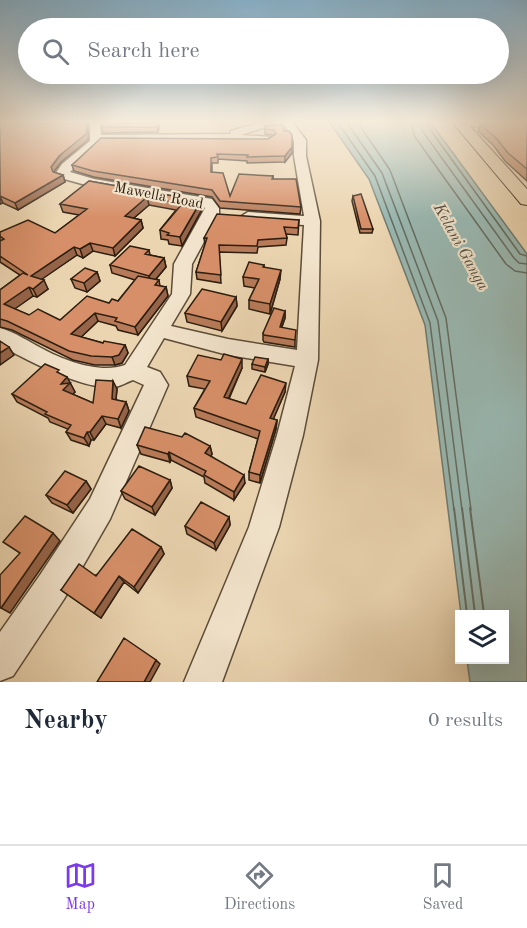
<!DOCTYPE html>
<style>
:root{--surface:#fff;--page:#f2f2f3;--text:#1f2937;--muted:#747a83;--line:#e0e1e3;--accent:#7c3aed}
body{margin:0;font-family:"Old Standard TT",serif;background:var(--page);color:var(--text)}
.controls{position:absolute;right:18px;bottom:18px;display:grid;overflow:hidden;border-radius:0px;box-shadow:0 6px 24px #0002}
.controls button{width:54px;height:54px;display:grid;place-items:center;padding:0;border:0;border-bottom:2px solid var(--line);background:var(--surface);color:var(--text);font:30px sans-serif}
.list{margin:0;padding:0;list-style:none}
h2{display:flex;justify-content:space-between;align-items:center;height:78px;margin:0;padding:0 24px;font-size:26px}
h2 small{font-size:20px;font-weight:400;color:var(--muted)}
.icon{flex:none;width:33px;height:33px;fill:none;stroke:currentColor;stroke-width:2;stroke-linecap:round;stroke-linejoin:round}
.map{position:relative;flex:none;width:527px;height:682px;overflow:hidden}
.search{position:absolute;background:var(--surface);box-shadow:0 6px 24px #0002;left:18px;right:18px;top:18px;height:66px;display:flex;align-items:center;gap:15px;box-sizing:border-box;padding:0 21px;border-radius:33px;color:var(--muted);font-size:22px}
.sheet{height:162px;background:var(--surface)}
nav{display:flex;justify-content:space-around;align-items:center;box-sizing:border-box;height:84px;border-top:2px solid var(--line);background:var(--surface);font-size:16px;color:var(--muted)}
nav a{display:grid;justify-items:center;gap:3px}
nav .on{color:var(--accent)}
.map>svg:first-child{display:block}
.water{fill:#99b8b2;stroke:#6e7a71;stroke-width:1.5}
.lines{fill:none;stroke-linecap:round;stroke-linejoin:round}
.shore-far1{stroke:#636b61;stroke-width:1.5}
.shore{stroke:#636b61;stroke-width:2}
.minor-casing{stroke:#5c4c38;stroke-width:3}
.major-casing{stroke:#2d1e10;stroke-width:2}
.minor{fill:#f2e4cc;fill-rule:evenodd}
.major{fill:#ebd5b1;fill-rule:evenodd}
.wall{fill:#b87b59;stroke:#2d1e10;stroke-width:1.5}
.shaded-wall{fill:#966449;stroke:#2d1e10;stroke-width:1.5}
.building{fill:#d68f68;stroke:#2d1e10;stroke-width:1.5}
.labels{text-anchor:middle;stroke-width:4.5;stroke-linejoin:round;paint-order:stroke}
.far-street-label{font-size:15px;fill:#2d1e10;stroke:#f2e4cc}
.far-water-label{font-size:16px;font-style:italic;fill:#4d4c41;stroke:#f2e4cc}
</style>
<div class="map">
<svg width="527" height="682" viewBox="0 0 527 682">
<rect width="100%" height="100%" fill="#ebd5b1"/>
<filter id="stains"><feTurbulence type="fractalNoise" baseFrequency=".00333" numOctaves="4"/><feColorMatrix values="0 0 0 0 .2 0 0 0 0 .09 0 0 0 0 .02 0 0 0 .5 -.17"/></filter>
<radialGradient id="worn" r=".72"><stop offset=".6" stop-color="#630" stop-opacity="0"/><stop offset="1" stop-color="#630" stop-opacity=".3"/></radialGradient>
<path class="water" d="M 330,123 L 431,123 L 527,254 L 527,682 L 470,682 L 467,660 L 504,660 L 504,614 L 461,614 L 425,325 L 369,179 Z"/>
<g class="lines">
<path class="shore-far1" d="M 338,123 L 375,176 L 430,323 L 454,510
M 347,123 L 382,173 L 438,321 L 462,510
M 358,123 L 390,170 L 446,318 L 471,510
M 411,123 L 415,137 L 506,264 L 515,271 L 527,273
M 420,123 L 423,132 L 514,258 L 519,263 L 527,264
M 428,123 L 429,128 L 520,254 L 527,256"/>
<path class="shore" d="M 454,508 L 467,614
M 462,508 L 475,614
M 470,508 L 484,614"/>
<defs>
<path id="minor" d="M 90,123 L 100,123 L 101,135 L 230,134 L 231,131 L 257,123 L 273,123 L 272,125 L 241,135 L 272,137 L 274,139 L 268,142 L 102,141 L 70,172 L 94,179 L 212,199 L 219,208 L 219,214 L 192,264 L 190,294 L 171,326 L 228,339 L 297,350 L 304,225 L 248,222 L 240,217 L 248,212 L 304,216 L 294,156 L 294,140 L 283,123 L 293,123 L 306,140 L 306,156 L 320,221 L 318,360 L 303,435 L 279,527 L 222,682 L 184,682 L 249,527 L 277,435 L 295,366 L 228,355 L 164,338 L 147,367 L 160,372 L 168,385 L 110,519 L 64,599 L 13,676 L 0,681 L 0,632 L 40,575 L 90,499 L 144,385 L 133,380 C 127,382 121,386 115,387 C 85,391 26,360 0,345 L 0,328 C 15,332 29,342 43,349 C 65,361 101,374 125,365 L 172,294 L 174,264 L 205,208 L 202,206 L 93,187 L 57,177 L 55,174 L 62,164 L 90,141 Z
M 455,123 L 504,123 L 499,126 L 460,126 Z"/>
<path id="major" d="M 453,123 L 467,123 L 527,189 L 527,205 L 521,204 Z"/>
</defs>
<use href="#minor" class="minor-casing"/>
<use href="#major" class="major-casing"/>
<use href="#minor" class="minor"/>
<use href="#major" class="major"/>
</g>
<path class="wall" d="M 0,123 L 88,123 L 88,140 L 61,162 L 53,172 L 63,175 L 65,182 L 18,210 L 3,203 L 0,204 Z
M 101,123 L 160,123 L 158,132 L 103,133 Z
M 481,123 L 527,123 L 527,181 L 505,161 L 493,145 L 478,131 Z
M 265,126 L 284,131 L 292,153 L 285,162 L 247,163 L 247,161 L 218,159 L 218,163 L 212,163 L 212,172 L 230,196 L 273,176 L 273,179 L 301,207 L 300,214 L 220,208 L 212,197 L 94,177 L 74,171 L 72,165 L 268,139 L 273,135 L 265,134 Z
M 89,181 L 201,201 L 202,209 L 182,246 L 169,244 L 168,240 L 161,239 L 160,230 L 176,210 L 149,205 L 134,218 L 141,220 L 143,228 L 115,256 L 93,251 L 83,258 L 77,255 L 41,279 L 48,289 L 37,297 L 33,296 L 14,309 L 29,315 L 60,320 L 109,303 L 118,301 L 135,280 L 112,273 L 110,265 L 149,250 L 150,255 L 164,258 L 166,267 L 156,279 L 159,280 L 160,286 L 166,287 L 168,296 L 138,335 L 118,330 L 116,326 L 98,321 L 81,337 L 103,343 L 125,345 L 128,353 L 122,363 L 115,365 L 95,365 L 73,360 L 12,330 L 0,327 L 0,290 L 20,275 L 0,262 L 0,232 L 55,233 L 79,215 L 63,212 L 60,204 Z
M 353,196 L 373,229 L 372,233 L 360,233 L 352,201 Z
M 299,220 L 298,235 L 286,234 L 287,238 L 286,245 L 258,247 L 257,253 L 219,252 L 221,283 L 197,279 L 196,272 L 205,245 L 204,238 Z
M 264,265 L 264,267 L 280,279 L 270,314 L 249,309 L 249,300 L 255,288 L 244,286 L 243,277 Z
M 97,272 L 100,281 L 87,292 L 75,288 L 71,279 Z
M 236,297 L 237,306 L 222,331 L 187,322 L 185,313 Z
M 285,311 L 285,318 L 282,327 L 295,340 L 295,347 L 264,342 L 263,340 L 263,333 Z
M 268,359 L 268,364 L 265,372 L 252,369 L 252,364 Z
M 221,360 L 242,368 L 229,399 L 246,404 L 285,392 L 273,419 L 277,420 L 276,429 L 260,483 L 249,480 L 249,472 L 258,439 L 196,417 L 194,408 L 205,389 L 189,386 L 187,376 Z
M 62,375 L 67,377 L 75,392 L 72,394 L 93,403 L 117,389 L 116,400 L 126,402 L 129,411 L 121,428 L 106,424 L 94,440 L 91,440 L 89,446 L 71,440 L 66,432 L 68,429 L 50,422 L 48,418 L 17,402 L 12,394 Z
M 137,445 L 210,446 L 212,454 L 211,456 L 245,483 L 234,500 L 205,483 L 204,477 L 171,460 L 170,462 L 141,454 Z
M 170,480 L 172,488 L 155,515 L 125,499 L 121,491 Z
M 86,481 L 91,489 L 73,513 L 52,503 L 46,495 Z
M 229,517 L 230,525 L 216,550 L 187,534 L 185,526 Z
M 161,547 L 164,554 L 138,593 L 124,582 L 101,618 L 61,590 Z"/>
<path class="shaded-wall" d="M 87,123 L 88,123 L 88,140 L 61,162 L 53,173 L 51,167 Z
M 158,123 L 160,123 L 158,132 L 157,127 Z
M 292,147 L 292,153 L 285,162 L 285,156 Z
M 63,175 L 65,182 L 18,210 L 15,203 Z
M 0,196 L 3,203 L 0,204 Z
M 147,197 L 149,205 L 127,224 L 125,216 Z
M 201,201 L 202,209 L 182,246 L 180,237 Z
M 141,220 L 143,228 L 115,256 L 113,248 Z
M 90,243 L 93,251 L 83,258 L 80,249 Z
M 74,247 L 77,255 L 35,284 L 31,276 Z
M 164,258 L 166,267 L 151,285 L 149,276 Z
M 281,270 L 280,279 L 270,314 L 270,304 Z
M 97,272 L 100,281 L 87,292 L 84,283 Z
M 44,280 L 48,289 L 37,297 L 33,289 Z
M 29,287 L 33,296 L 9,313 L 4,304 Z
M 166,287 L 168,296 L 138,335 L 135,327 Z
M 236,297 L 237,306 L 222,331 L 221,322 Z
M 285,311 L 285,318 L 279,334 L 280,327 Z
M 95,313 L 98,321 L 75,343 L 71,334 Z
M 125,345 L 128,353 L 122,363 L 115,365 L 112,357 Z
M 9,347 L 14,355 L 0,365 L 0,353 Z
M 242,359 L 242,368 L 225,406 L 224,397 Z
M 268,359 L 268,364 L 265,372 L 265,367 Z
M 67,377 L 75,392 L 68,399 L 61,384 Z
M 113,381 L 117,389 L 115,407 L 112,399 Z
M 286,383 L 285,392 L 270,427 L 270,418 Z
M 126,402 L 129,411 L 121,428 L 118,419 Z
M 102,416 L 106,424 L 94,440 L 90,432 Z
M 277,420 L 276,429 L 260,483 L 260,475 Z
M 87,432 L 91,440 L 89,446 L 84,438 Z
M 210,446 L 212,454 L 207,462 L 205,453 Z
M 169,452 L 171,460 L 170,462 L 168,454 Z
M 244,475 L 245,483 L 234,500 L 234,492 Z
M 170,480 L 172,488 L 155,515 L 152,507 Z
M 86,481 L 91,489 L 73,513 L 67,505 Z
M 229,517 L 230,525 L 216,550 L 214,543 Z
M 53,533 L 60,541 L 10,613 L 1,608 Z
M 161,547 L 164,554 L 138,593 L 134,587 Z
M 119,576 L 124,582 L 101,618 L 94,613 Z
M 156,660 L 160,664 L 150,682 L 144,682 Z"/>
<path class="building" d="M 0,123 L 87,123 L 86,134 L 59,156 L 51,167 L 53,172 L 63,175 L 15,203 L 0,196 Z
M 101,123 L 158,123 L 157,127 L 102,127 Z
M 483,123 L 527,123 L 527,169 L 508,153 L 496,138 L 480,124 L 485,124 Z
M 283,125 L 284,131 L 289,131 L 292,135 L 292,147 L 285,156 L 247,157 L 248,155 L 217,154 L 218,157 L 211,158 L 211,172 L 223,173 L 230,196 L 239,174 L 273,176 L 272,179 L 296,179 L 301,207 L 220,201 L 212,190 L 93,171 L 72,165 L 101,138 L 268,139 L 276,134 L 274,130 L 265,129 L 265,126 Z
M 89,181 L 201,201 L 180,237 L 167,235 L 169,233 L 160,230 L 182,204 L 147,197 L 125,216 L 141,220 L 113,248 L 90,243 L 80,249 L 74,247 L 31,276 L 44,280 L 33,289 L 29,287 L 4,304 L 29,315 L 38,309 L 60,320 L 87,296 L 109,303 L 112,299 L 118,301 L 138,276 L 159,280 L 155,285 L 166,287 L 135,327 L 115,321 L 117,318 L 95,313 L 71,334 L 103,343 L 104,341 L 125,345 L 119,355 L 112,357 L 91,356 L 69,351 L 7,321 L 0,319 L 0,290 L 23,273 L 28,275 L 0,256 L 0,241 L 4,239 L 0,236 L 0,232 L 28,220 L 55,233 L 87,209 L 60,204 Z
M 361,194 L 373,229 L 361,229 L 353,196 Z
M 217,214 L 299,220 L 298,228 L 284,227 L 287,238 L 258,240 L 257,246 L 219,245 L 221,275 L 196,272 L 207,238 L 204,238 Z
M 130,246 L 149,250 L 145,254 L 164,258 L 149,276 L 110,265 Z
M 249,262 L 264,265 L 263,267 L 281,270 L 270,304 L 249,300 L 259,279 L 243,277 Z
M 85,268 L 97,272 L 84,283 L 71,279 Z
M 202,289 L 236,297 L 221,322 L 185,313 Z
M 274,308 L 285,311 L 280,327 L 296,330 L 295,340 L 264,335 L 263,333 Z
M 0,341 L 9,347 L 0,353 Z
M 224,354 L 242,359 L 224,397 L 246,404 L 261,375 L 286,383 L 270,418 L 277,420 L 260,475 L 249,472 L 260,431 L 194,408 L 210,381 L 187,376 L 198,355 L 221,360 Z
M 255,357 L 268,359 L 265,367 L 252,364 Z
M 45,364 L 59,370 L 57,372 L 67,377 L 61,384 L 70,383 L 63,390 L 93,403 L 96,380 L 113,381 L 112,399 L 126,402 L 118,419 L 102,416 L 90,432 L 87,432 L 84,438 L 66,432 L 71,425 L 45,414 L 47,412 L 12,394 Z
M 145,427 L 182,437 L 185,433 L 210,446 L 205,453 L 244,475 L 234,492 L 204,475 L 206,471 L 169,452 L 168,454 L 137,445 Z
M 139,466 L 170,480 L 152,507 L 121,491 Z
M 65,471 L 86,481 L 67,505 L 46,495 Z
M 201,502 L 229,517 L 214,543 L 185,526 Z
M 25,516 L 53,533 L 1,608 L 0,607 L 0,575 L 20,553 L 3,542 Z
M 132,529 L 161,547 L 134,587 L 119,576 L 94,613 L 61,590 L 79,564 L 96,576 Z
M 124,638 L 156,660 L 144,682 L 97,682 Z"/>
<linearGradient id="sky" x2="0" y2="1"><stop stop-color="#88b6d2"/><stop offset="0.56" stop-color="#f6ecdc"/><stop offset="1" stop-color="#f6ecdc" stop-opacity="0"/></linearGradient>
<rect width="527" height="218" fill="url(#sky)"/>
<g class="labels">
<g class="far-street-label">
<text transform="translate(159 195) rotate(11)" y="5">Mawella Road</text>
</g>
<g class="far-water-label">
<text transform="translate(462 246) rotate(61)" y="6">Kelani Ganga</text>
</g>
</g>
<rect width="100%" height="100%" filter="url(#stains)"/>
<rect width="100%" height="100%" fill="url(#worn)"/>
</svg>
<div class="controls">
<button><svg class="icon" aria-label="layers" viewBox="0 0 24 24"><path d="M12 4l9 5-9 5-9-5zM3 14l9 5 9-5"/></svg></button>
</div>
<div class="search"><svg class="icon" aria-label="search" viewBox="0 0 24 24"><circle cx="10" cy="10" r="6"/><path d="M15 15l6 6"/></svg>Search here</div>
</div>
<section class="sheet">
<h2>Nearby<small>0 results</small></h2>
<ul class="list">
</ul>
</section>
<nav>
<a class="on"><svg class="icon" aria-label="map" viewBox="0 0 24 24"><path d="M3 6l6-2 6 2 6-2v14l-6 2-6-2-6 2zM9 4v14M15 6v14"/></svg>Map</a>
<a><svg class="icon" aria-label="directions" viewBox="0 0 24 24"><path d="M12 3l9 9-9 9-9-9zM9 14v-3h6M13 9l2 2-2 2"/></svg>Directions</a>
<a><svg class="icon" aria-label="saved" viewBox="0 0 24 24"><path d="M7 4h10v16l-5-4-5 4z"/></svg>Saved</a>
</nav>
